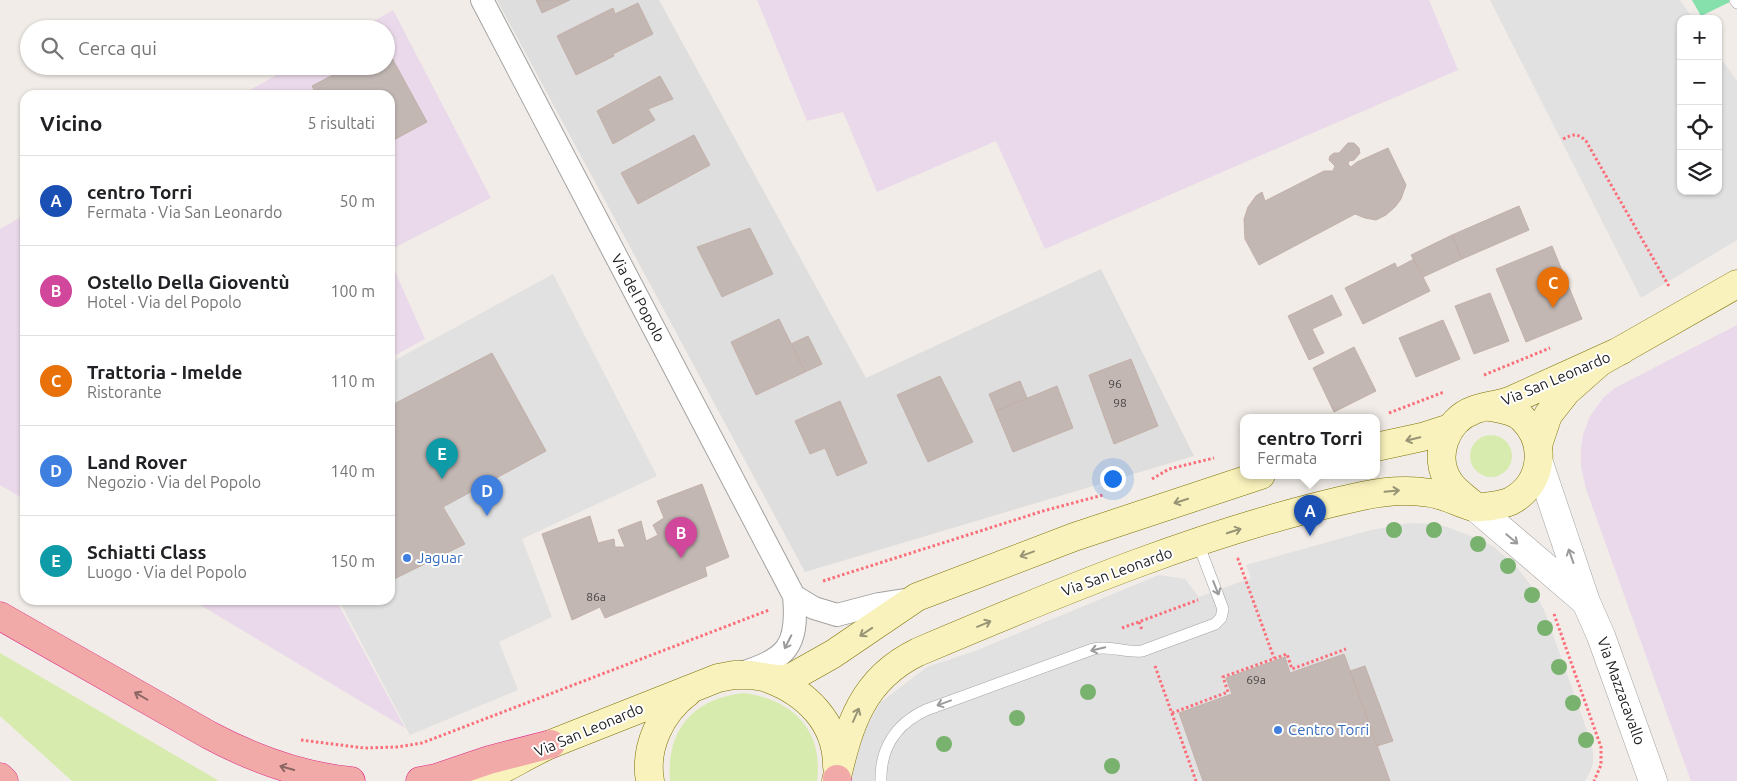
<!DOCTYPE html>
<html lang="it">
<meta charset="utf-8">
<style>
:root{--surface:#fff;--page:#f6f6f6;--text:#202124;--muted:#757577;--line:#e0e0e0;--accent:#ea580c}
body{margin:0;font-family:Ubuntu,sans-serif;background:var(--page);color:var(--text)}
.controls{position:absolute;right:15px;top:15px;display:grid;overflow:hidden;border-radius:10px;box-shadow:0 1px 4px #0004}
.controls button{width:45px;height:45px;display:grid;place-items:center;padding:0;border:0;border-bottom:1px solid var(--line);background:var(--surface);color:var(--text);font:25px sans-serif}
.you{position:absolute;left:1112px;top:478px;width:18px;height:18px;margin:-12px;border:4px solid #fff;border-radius:50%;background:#1a73e8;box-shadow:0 0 0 8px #1a73e833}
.badge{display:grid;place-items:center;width:32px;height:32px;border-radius:50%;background:var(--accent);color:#fff;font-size:16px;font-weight:700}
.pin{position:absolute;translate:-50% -41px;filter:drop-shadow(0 1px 2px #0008)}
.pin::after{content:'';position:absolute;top:26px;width:18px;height:15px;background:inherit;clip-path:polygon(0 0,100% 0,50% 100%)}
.popup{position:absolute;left:1240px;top:414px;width:140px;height:65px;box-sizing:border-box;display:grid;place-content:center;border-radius:10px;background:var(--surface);filter:drop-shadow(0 1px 4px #0005);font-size:16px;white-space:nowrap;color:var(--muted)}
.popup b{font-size:19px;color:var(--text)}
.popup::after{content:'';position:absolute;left:50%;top:100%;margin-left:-10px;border:10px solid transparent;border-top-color:var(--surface)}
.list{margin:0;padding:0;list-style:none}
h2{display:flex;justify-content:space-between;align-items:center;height:65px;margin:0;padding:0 20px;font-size:21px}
h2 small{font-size:16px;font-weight:400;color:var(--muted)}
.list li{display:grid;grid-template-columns:32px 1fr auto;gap:15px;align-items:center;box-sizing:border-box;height:90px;padding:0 20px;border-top:1px solid var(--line)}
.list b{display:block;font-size:19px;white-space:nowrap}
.list p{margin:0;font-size:16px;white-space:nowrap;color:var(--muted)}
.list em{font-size:16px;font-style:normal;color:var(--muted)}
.icon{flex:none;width:28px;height:28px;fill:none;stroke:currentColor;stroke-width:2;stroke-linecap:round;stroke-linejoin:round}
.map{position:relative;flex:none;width:1737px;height:781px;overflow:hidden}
.search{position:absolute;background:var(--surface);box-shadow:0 1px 4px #0004;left:20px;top:20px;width:375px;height:55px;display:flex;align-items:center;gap:12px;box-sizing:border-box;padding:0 18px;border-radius:28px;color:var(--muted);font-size:19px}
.panel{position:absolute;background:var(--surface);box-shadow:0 1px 4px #0004;left:20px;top:90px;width:375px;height:515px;border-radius:15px}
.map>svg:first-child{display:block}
.residential{fill:#dfdede}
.industrial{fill:#ead9ea}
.grass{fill:#d7ebae}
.pitch{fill:#85e0ac}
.parking{fill:#e1e1e1}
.building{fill:#c2b7b3;stroke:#c3b0a9}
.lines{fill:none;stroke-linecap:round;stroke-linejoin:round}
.service-casing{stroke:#a2a2a2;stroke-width:12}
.minor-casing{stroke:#a2a2a2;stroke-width:24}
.tertiary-casing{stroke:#a2a2a2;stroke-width:29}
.secondary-casing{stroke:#7c7204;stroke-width:29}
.trunk-casing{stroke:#dd2787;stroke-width:29}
.path{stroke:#fb6f7a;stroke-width:3;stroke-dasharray:2.5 2.5;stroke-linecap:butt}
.service{stroke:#fff;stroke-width:11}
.minor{stroke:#fff;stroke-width:22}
.tertiary{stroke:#fff;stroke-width:28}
.secondary{stroke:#faf2bc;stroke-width:28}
.trunk{stroke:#f2aaa8;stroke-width:28}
.tree{fill:#79b26e}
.oneway{stroke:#989476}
.oneway2{stroke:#9b9b9b}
.oneway3{stroke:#8a6664}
.shop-dot{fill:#3f7fe0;stroke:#fff;stroke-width:2}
.labels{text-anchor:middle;stroke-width:4;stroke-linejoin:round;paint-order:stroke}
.number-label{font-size:12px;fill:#494646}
.street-label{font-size:15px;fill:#212121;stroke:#fff}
.shop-label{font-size:15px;fill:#366cbe;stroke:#fff;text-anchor:start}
</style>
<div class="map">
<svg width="1737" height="781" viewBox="0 0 1737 781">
<rect width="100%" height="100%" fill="#f1ece7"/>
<path class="residential" d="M 497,0 L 659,0 L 866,378 L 1101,269 L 1194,456 L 805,572 Z"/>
<path class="industrial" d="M 757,0 L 1429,0 L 1458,70 L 1045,249 L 996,141 L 877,192 L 843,112 L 807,121 Z
M 393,10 L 491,198 L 390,250 L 390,95 L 241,95 L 293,66 L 386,66 L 386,29 L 360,29 Z
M 25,215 L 25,500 L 0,485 L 0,229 Z
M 390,260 L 425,339 L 390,358 Z
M 1737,325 L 1737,781 L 1691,781 L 1586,489 L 1581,466 L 1581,448 L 1583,435 L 1590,416 L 1603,398 L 1615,388 Z
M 192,600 L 336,600 L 405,728 Z"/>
<path class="grass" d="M1470 456a21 21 0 1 1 42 0a21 21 0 1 1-42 0Z
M 0,653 L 219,781 L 72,781 L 0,716 Z
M 743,693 C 792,699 824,730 817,781 L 670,781 C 666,730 693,699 743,693 Z"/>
<path class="pitch" d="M 1692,0 L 1734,0 L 1701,16 Z"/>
<path class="parking" d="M 1490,0 L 1680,0 L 1693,19 L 1681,19 L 1681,191 L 1718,191 L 1718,54 L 1737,81 L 1737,240 L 1641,298 Z
M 553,274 L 657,476 L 522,539 L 552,617 L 499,642 L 518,690 L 410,735 L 339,600 L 390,600 L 390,363 Z
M 1409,523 L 1435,524 L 1447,527 L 1484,541 L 1495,548 L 1516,566 L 1533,588 L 1545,612 L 1591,742 L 1593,752 L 1593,763 L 1590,772 L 1585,781 L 1390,781 L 1343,654 L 1290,673 L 1285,657 L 1226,678 L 1232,694 L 1179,713 L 1203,781 L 851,781 L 859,738 L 881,702 L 927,667 L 975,651 L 1159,575 L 1185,579 L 1199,597 L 1251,578 L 1246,565 L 1371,530 Z"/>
<path class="building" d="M 536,0 L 570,0 L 542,13 Z
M 638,3 L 653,34 L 613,54 L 614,56 L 576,75 L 557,36 L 613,8 L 615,14 Z
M 386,47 L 427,122 L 390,142 L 390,95 L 317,95 L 312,86 L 350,66 L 386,66 Z
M 660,76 L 673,99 L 648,109 L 655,120 L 613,144 L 597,111 Z
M 694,135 L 710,165 L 638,204 L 621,173 Z
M 1348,143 L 1354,143 L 1359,148 L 1360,153 L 1354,160 L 1349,161 L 1348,164 L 1351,167 L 1357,162 L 1388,148 L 1406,185 L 1401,199 L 1395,207 L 1386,215 L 1376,220 L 1365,218 L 1355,214 L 1259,265 L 1245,239 L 1244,219 L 1248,207 L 1256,196 L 1262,192 L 1265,201 L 1324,171 L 1333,171 L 1335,166 L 1329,160 L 1330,156 L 1334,153 L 1339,153 Z
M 1519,206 L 1529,230 L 1462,259 L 1452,235 Z
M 750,228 L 773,274 L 722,297 L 697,247 Z
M 1452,235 L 1462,259 L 1423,277 L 1411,255 Z
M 1552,246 L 1582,319 L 1526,342 L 1496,269 Z
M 1414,259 L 1430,291 L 1363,324 L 1345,288 L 1395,263 L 1397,268 Z
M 1490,293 L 1509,341 L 1474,354 L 1455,306 Z
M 1332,295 L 1342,315 L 1312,329 L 1324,353 L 1309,360 L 1288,316 Z
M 779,319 L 805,372 L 756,395 L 731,342 Z
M 1443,320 L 1460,359 L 1416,377 L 1399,338 Z
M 808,336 L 822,364 L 805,372 L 791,344 Z
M 1354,347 L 1376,391 L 1334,412 L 1313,368 Z
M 492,353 L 546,451 L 443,507 L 465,544 L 390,581 L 390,406 Z
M 1131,359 L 1158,426 L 1114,444 L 1089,375 Z
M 940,376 L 973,442 L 928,462 L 897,395 Z
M 1020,381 L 1027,398 L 996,411 L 989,394 Z
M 1057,386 L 1073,428 L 1013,452 L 996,411 Z
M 840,401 L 867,463 L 837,476 L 825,448 L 810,454 L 795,421 Z
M 702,484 L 729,557 L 705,567 L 707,576 L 605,618 L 600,607 L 572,620 L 542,534 L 590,516 L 598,543 L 614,539 L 615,547 L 625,547 L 618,530 L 641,521 L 646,541 L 658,535 L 653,525 L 664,518 L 657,501 Z
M 1344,654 L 1390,781 L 1203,781 L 1179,713 L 1232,694 L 1226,678 L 1285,657 L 1290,673 Z
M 1365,666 L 1393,741 L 1377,746 L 1350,671 Z"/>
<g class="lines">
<defs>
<path id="service" d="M 1735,0 L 1737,3
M 881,781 C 880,748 896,724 926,710 L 1093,649 C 1111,645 1125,653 1142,651 L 1215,624 L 1221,618 L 1223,609 L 1198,543"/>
<path id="minor" d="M 482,0 L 794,596 C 799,647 786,660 738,674
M 794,596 L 814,608 L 837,615 L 879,604 L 911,599"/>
<path id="tertiary" d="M 1539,463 L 1586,602 L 1601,636 L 1653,781
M 1475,507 L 1586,602"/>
<path id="secondary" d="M 1538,445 L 1548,415 L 1566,392 L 1600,362 L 1737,284
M 1376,447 L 1422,437 L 1450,428
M 1471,503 C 1464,497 1454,490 1449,482 C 1432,456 1446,420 1474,410 C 1487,405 1502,405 1514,399 C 1550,383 1586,366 1622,350
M 767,678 C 806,692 837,722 837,766
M 478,781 C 504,770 526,755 551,744 L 718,678 L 734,675 L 751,675 L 776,679 L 785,679 L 794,676 L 833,654 L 917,597 L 1074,537 L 1261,475
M 650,781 C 644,747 661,712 688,692
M 836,781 C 849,725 862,679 918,652 C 1062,591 1209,529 1362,496 C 1385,491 1407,489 1430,493 C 1445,495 1459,503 1473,507 C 1481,508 1503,505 1511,501 C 1543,484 1548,443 1522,418 C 1513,410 1501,409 1490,407"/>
<path id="trunk" d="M 0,616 L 209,735 C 254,759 301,776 351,781
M 0,777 L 4,781
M 420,781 L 436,778 L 489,760 L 551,744
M 837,781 L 837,779"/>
</defs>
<use href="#service" class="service-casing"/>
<use href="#minor" class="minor-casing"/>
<use href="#tertiary" class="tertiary-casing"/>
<use href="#secondary" class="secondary-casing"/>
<use href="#trunk" class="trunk-casing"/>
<path class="path" d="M 1563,139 C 1573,134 1578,133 1586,141 L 1670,288
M 1484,375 L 1550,348
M 1389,413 L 1444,392
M 1152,479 L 1169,469 L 1214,458
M 1239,559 L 1238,559 L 1274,658
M 823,581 L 1043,511 L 1103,495
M 1554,614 L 1601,747 L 1601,765 L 1594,781
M 1139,622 L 1142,630
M 1122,628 L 1198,600
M 1155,666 L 1196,781
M 1172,713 L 1228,692 L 1223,677 L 1287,654 L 1292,669 L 1346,649
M 301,740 L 364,748 L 397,747 L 422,743 L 769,610"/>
<use href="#service" class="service"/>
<use href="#minor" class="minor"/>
<use href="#tertiary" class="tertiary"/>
<use href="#secondary" class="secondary"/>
<use href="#trunk" class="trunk"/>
</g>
<g class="tree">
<circle cx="1394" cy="530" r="8"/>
<circle cx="1434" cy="530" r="8"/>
<circle cx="1478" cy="544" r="8"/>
<circle cx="1508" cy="566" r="8"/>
<circle cx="1532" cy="595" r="8"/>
<circle cx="1545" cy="628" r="8"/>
<circle cx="1559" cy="667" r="8"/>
<circle cx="1088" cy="692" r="8"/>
<circle cx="1573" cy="703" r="8"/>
<circle cx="1017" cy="718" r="8"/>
<circle cx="1586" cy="740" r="8"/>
<circle cx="944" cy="744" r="8"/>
<circle cx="1112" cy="766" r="8"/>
</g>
<defs><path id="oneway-shaft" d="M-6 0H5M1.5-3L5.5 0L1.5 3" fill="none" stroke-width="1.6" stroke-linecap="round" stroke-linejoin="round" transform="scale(1.25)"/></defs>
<g class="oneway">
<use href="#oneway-shaft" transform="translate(1413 439) rotate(167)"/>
<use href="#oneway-shaft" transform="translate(1392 491) rotate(-5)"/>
<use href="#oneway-shaft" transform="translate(1181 501) rotate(162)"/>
<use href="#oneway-shaft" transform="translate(1234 531) rotate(-18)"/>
<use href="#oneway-shaft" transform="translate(1027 554) rotate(160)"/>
<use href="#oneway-shaft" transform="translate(984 624) rotate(-23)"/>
<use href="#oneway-shaft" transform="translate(866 632) rotate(146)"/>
<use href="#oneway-shaft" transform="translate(856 715) rotate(-66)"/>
</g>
<g class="oneway2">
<use href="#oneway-shaft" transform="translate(1512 539) rotate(40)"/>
<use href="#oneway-shaft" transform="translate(1571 556) rotate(-109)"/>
<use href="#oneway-shaft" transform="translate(1216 588) rotate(68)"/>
<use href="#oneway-shaft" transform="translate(788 642) rotate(117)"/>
<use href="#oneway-shaft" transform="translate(1098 649) rotate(167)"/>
<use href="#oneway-shaft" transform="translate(944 703) rotate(160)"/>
</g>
<g class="oneway3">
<use href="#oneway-shaft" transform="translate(141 696) rotate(-150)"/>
<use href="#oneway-shaft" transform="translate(287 768) rotate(-164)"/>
</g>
<g class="shop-dot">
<circle cx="407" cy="558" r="5"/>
<circle cx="1278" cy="730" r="5"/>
</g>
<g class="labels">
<g class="number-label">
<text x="1115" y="388">96</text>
<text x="1120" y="407">98</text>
<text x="596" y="601">86a</text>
<text x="1256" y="684">69a</text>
</g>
<g class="street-label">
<text transform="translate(638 298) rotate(62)" y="5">Via del Popolo</text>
<text transform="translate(1556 379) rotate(-23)" y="5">Via San Leonardo</text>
<text transform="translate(1117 572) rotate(-20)" y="5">Via San Leonardo</text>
<text transform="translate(1621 691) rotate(70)" y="5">Via Mazzacavallo</text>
<text transform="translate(589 730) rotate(-23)" y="5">Via San Leonardo</text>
</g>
<g class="shop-label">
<text x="417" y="563">Jaguar</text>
<text x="1288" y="735">Centro Torri</text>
</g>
</g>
</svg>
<div class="controls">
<button>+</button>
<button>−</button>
<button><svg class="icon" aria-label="locate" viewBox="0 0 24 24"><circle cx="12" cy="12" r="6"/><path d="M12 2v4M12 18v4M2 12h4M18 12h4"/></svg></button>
<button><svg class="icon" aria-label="layers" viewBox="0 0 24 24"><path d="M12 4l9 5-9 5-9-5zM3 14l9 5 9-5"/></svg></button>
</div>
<div class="you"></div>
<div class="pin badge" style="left:1310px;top:536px;background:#1a4fb4">A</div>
<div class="popup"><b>centro Torri</b>Fermata</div>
<div class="pin badge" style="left:681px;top:558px;background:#d1479c">B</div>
<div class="pin badge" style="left:1553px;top:308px;background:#e8710a">C</div>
<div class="pin badge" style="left:487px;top:516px;background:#3f7fe0">D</div>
<div class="pin badge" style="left:442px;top:479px;background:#0f9aa8">E</div>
<div class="search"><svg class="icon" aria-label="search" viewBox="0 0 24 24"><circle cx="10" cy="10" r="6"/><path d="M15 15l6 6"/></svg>Cerca qui</div>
<section class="panel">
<h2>Vicino<small>5 risultati</small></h2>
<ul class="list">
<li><span class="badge" style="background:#1a4fb4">A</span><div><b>centro Torri</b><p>Fermata · Via San Leonardo</p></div><em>50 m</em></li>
<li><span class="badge" style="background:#d1479c">B</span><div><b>Ostello Della Gioventù</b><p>Hotel · Via del Popolo</p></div><em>100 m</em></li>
<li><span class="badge" style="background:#e8710a">C</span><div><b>Trattoria - Imelde</b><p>Ristorante</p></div><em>110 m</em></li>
<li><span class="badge" style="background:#3f7fe0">D</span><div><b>Land Rover</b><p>Negozio · Via del Popolo</p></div><em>140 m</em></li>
<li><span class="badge" style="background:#0f9aa8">E</span><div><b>Schiatti Class</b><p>Luogo · Via del Popolo</p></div><em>150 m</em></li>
</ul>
</section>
</div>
